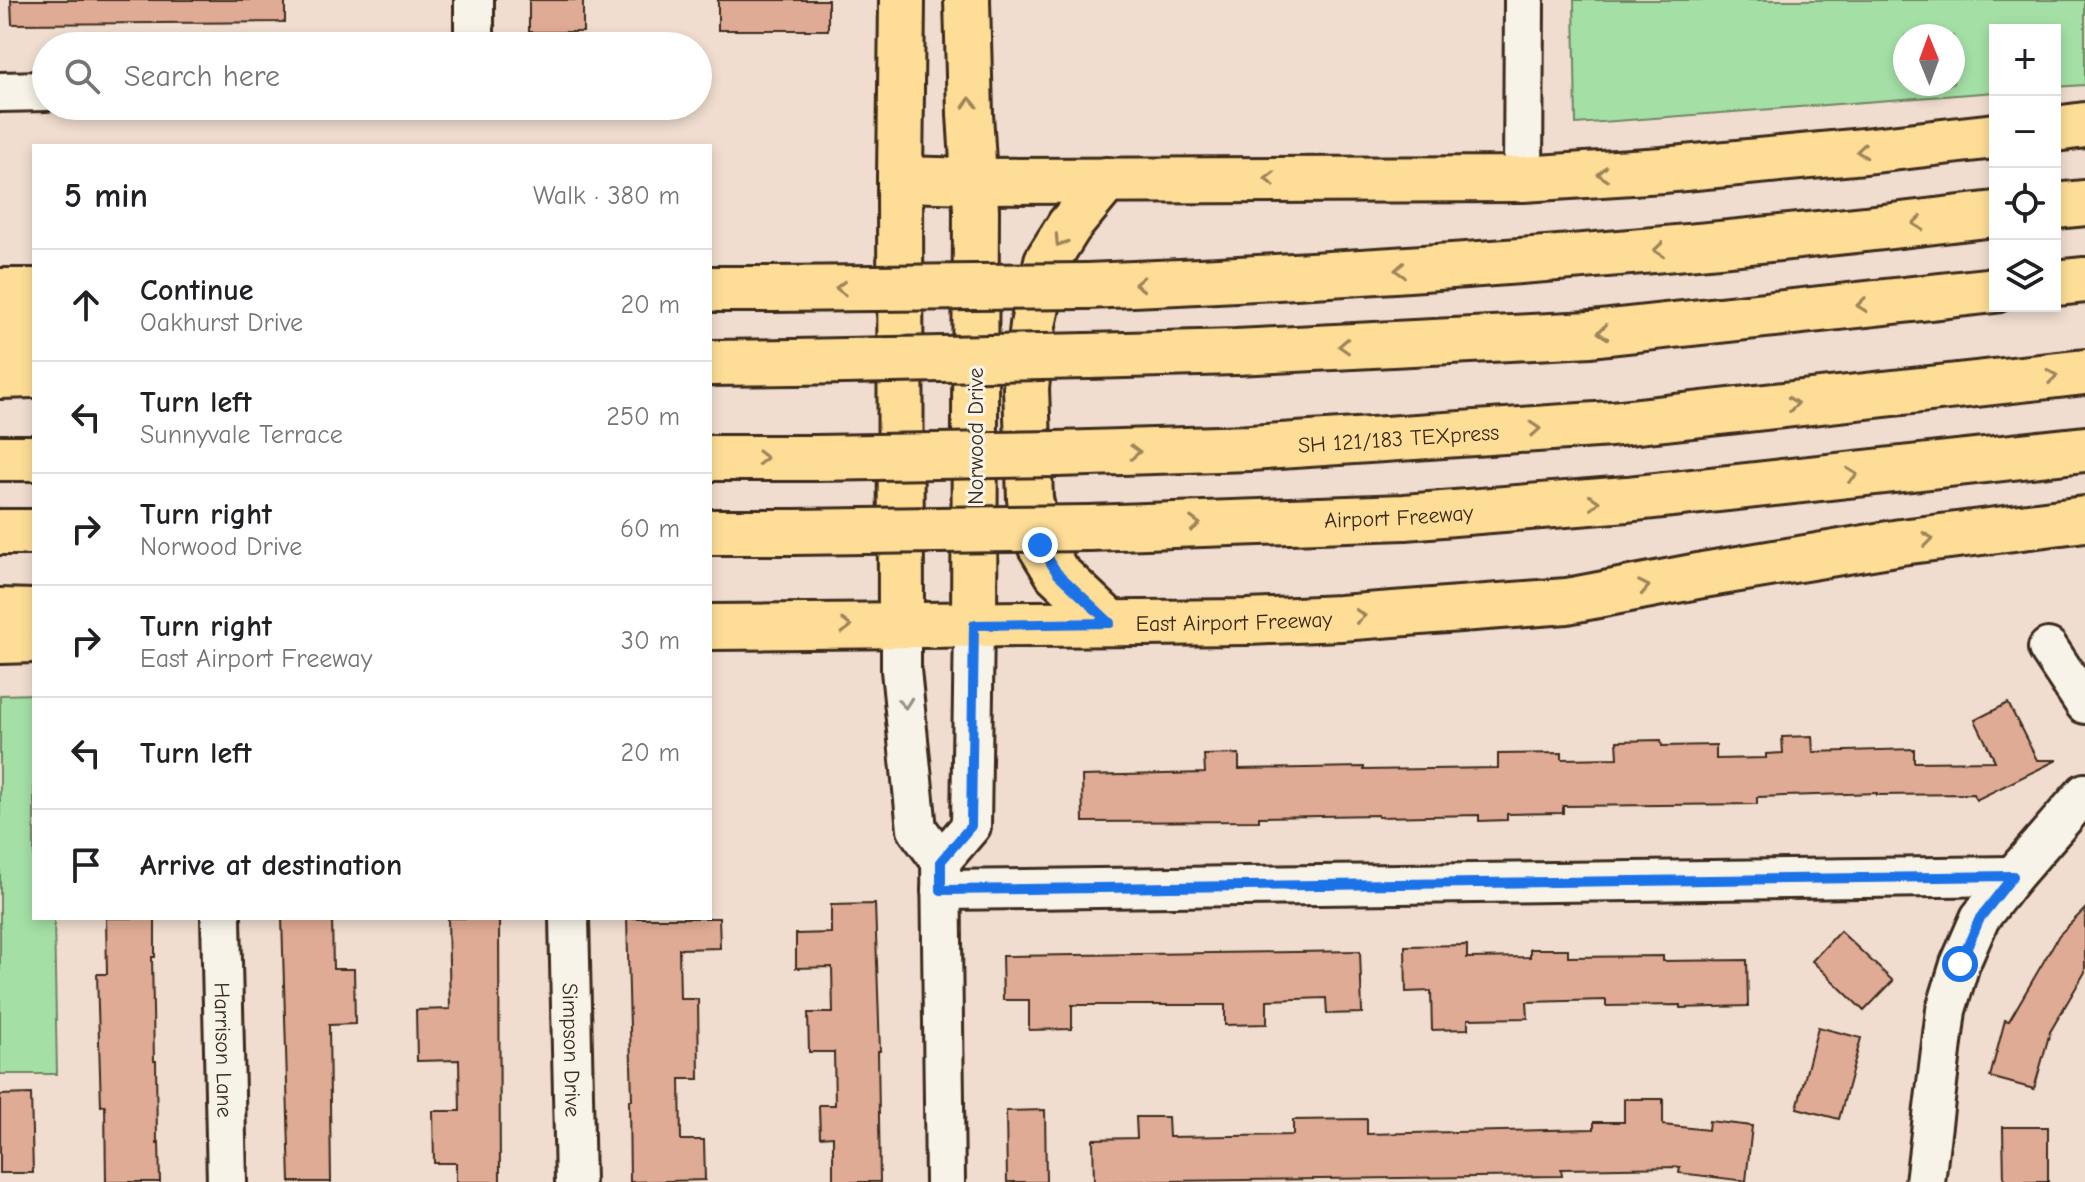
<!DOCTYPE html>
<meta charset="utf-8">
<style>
:root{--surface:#fff;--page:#f2f2f2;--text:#202124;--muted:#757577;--line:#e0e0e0}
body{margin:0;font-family:"Comic Neue",sans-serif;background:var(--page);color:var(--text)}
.controls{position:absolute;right:24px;top:24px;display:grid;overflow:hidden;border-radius:0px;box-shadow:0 4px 12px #0003}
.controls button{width:72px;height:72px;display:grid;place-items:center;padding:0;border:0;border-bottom:2px solid var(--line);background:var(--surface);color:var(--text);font:40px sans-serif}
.compass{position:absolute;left:1893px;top:24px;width:72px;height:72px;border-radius:50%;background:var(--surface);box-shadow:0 4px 12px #0003;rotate:359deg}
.stop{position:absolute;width:24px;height:24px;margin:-18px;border:6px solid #1a73e8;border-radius:50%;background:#fff}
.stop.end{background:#1a73e8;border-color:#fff;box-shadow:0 2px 8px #0008}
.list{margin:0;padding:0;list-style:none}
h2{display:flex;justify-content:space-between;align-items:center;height:104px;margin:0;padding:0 32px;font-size:34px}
h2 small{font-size:26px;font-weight:400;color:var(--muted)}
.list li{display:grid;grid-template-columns:52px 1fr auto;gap:24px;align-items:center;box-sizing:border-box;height:112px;padding:0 32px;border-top:2px solid var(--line)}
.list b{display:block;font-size:30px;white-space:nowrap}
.list p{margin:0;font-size:26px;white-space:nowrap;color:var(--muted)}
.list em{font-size:26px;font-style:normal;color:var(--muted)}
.icon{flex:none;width:44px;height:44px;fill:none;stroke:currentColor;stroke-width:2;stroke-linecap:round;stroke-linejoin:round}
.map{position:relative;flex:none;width:2085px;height:1182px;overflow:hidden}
.search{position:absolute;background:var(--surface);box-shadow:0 4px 12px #0003;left:32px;top:32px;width:680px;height:88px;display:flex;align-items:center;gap:20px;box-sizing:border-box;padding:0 28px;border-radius:44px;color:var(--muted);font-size:30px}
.panel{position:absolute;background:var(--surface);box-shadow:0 4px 12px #0003;left:32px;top:144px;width:680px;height:776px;border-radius:0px}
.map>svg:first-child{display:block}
.green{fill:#a4e0a6;stroke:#708562;stroke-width:2;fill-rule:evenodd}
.building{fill:#e0ab94;stroke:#3b2a1e;stroke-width:2}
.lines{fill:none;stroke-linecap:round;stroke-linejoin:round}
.minor-casing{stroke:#3b2a1e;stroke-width:44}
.major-casing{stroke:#3b2a1e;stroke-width:50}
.highway-casing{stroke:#3b2a1e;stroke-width:50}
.minor{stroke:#f7f3e8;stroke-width:38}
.major{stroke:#fedd96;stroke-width:44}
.highway{stroke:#fedd96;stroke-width:44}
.highway-bridge-casing{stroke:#3b2a1e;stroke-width:50;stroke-linecap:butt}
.highway-bridge{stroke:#fedd96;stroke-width:44}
.oneway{stroke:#9c845a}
.oneway2{stroke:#998e83}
.route{stroke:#1a73e8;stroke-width:10}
.labels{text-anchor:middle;stroke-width:6;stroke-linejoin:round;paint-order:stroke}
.street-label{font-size:22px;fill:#3b2a1e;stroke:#f7f3e8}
</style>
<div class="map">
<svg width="2085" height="1182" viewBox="0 0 2085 1182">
<rect width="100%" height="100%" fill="#f0ddcf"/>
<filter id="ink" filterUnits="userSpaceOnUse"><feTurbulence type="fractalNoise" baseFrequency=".0125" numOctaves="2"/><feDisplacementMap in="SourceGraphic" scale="16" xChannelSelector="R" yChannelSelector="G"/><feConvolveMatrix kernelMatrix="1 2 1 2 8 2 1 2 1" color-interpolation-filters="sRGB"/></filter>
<g filter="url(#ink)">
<path class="green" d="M 1574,0 L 2085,0 L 2085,85 L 2055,87 L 2055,30 L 1995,30 L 1995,92 L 1576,124 ZM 1905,36 L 1953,36 L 1953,84 L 1905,84 Z
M 34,694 L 34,918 L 54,918 L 57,1074 L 0,1074 L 0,695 Z"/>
<path class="building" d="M 11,0 L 285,0 L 285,22 L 12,24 Z
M 529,0 L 583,0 L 583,32 L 529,32 Z
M 718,0 L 828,0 L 828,30 L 718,30 Z
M 2008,703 L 2037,760 L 2057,760 L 1976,800 L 1973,794 L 1877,795 L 1877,793 L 1757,797 L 1757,804 L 1563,806 L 1563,813 L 1507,814 L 1507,820 L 1479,821 L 1479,815 L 1378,817 L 1378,815 L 1259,817 L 1259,821 L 1083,822 L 1082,776 L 1205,773 L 1204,755 L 1239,754 L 1239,769 L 1364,767 L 1364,770 L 1498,768 L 1498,754 L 1562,753 L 1562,759 L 1618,758 L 1617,741 L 1661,740 L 1662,746 L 1716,745 L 1716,759 L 1766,758 L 1766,754 L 1783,753 L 1782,737 L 1812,736 L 1813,752 L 1914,749 L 1914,762 L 1995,761 L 1975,720 Z
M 875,904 L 880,1051 L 878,1051 L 880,1182 L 833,1182 L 833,1136 L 820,1137 L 819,1105 L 835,1105 L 834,1052 L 809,1052 L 808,1013 L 833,1013 L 832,967 L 796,968 L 796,934 L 831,933 L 831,905 Z
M 2085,909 L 2085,972 L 2050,1032 L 2034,1089 L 1990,1077 L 2005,1020 L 2009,1021 L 2059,935 Z
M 106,918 L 155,918 L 155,957 L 152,957 L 154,1061 L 156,1061 L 157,1143 L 159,1142 L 160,1182 L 106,1182 L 105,1105 L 101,1106 L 97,974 L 107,974 Z
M 282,918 L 332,918 L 333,969 L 354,969 L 355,1024 L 329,1025 L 331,1182 L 290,1182 Z
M 448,918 L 499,918 L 500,1182 L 456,1182 L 456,1163 L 434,1163 L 433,1111 L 460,1111 L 459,1060 L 417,1061 L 416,1010 L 450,1009 Z
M 627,918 L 719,918 L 720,948 L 679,949 L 680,999 L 698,999 L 699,1079 L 680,1079 L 681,1140 L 704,1140 L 705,1180 L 630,1182 L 629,1100 L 632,1100 Z
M 1840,931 L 1893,981 L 1864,1011 L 1812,961 Z
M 1467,945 L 1467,958 L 1530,957 L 1530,949 L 1568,949 L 1568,957 L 1663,956 L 1663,961 L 1747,960 L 1748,1006 L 1680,1008 L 1680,1005 L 1606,1006 L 1606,1000 L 1527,1002 L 1528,1018 L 1468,1019 L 1468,1029 L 1432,1030 L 1431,991 L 1406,992 L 1405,946 Z
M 1360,951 L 1362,1013 L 1327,1014 L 1326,998 L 1267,1000 L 1267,1024 L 1225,1025 L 1225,1005 L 1072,1005 L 1072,1029 L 1029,1030 L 1029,1000 L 1003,1000 L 1002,956 Z
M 1818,1027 L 1861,1038 L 1839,1119 L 1797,1108 Z
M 31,1094 L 33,1173 L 0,1173 L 0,1095 Z
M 1624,1099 L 1663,1099 L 1663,1125 L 1708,1130 L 1709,1121 L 1752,1126 L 1746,1181 L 1679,1173 L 1680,1167 L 1561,1169 L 1562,1176 L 1094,1182 L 1093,1139 L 1137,1138 L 1136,1117 L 1168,1117 L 1169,1137 L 1293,1135 L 1293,1120 L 1367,1119 L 1367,1134 L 1594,1129 L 1594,1122 L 1624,1122 Z
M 1045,1110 L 1046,1182 L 1007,1182 L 1006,1111 Z
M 2003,1127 L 2048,1127 L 2048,1182 L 2004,1182 Z"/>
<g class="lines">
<defs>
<g id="minor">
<path d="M 474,0 L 474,46"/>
<path d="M 0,92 L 46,91"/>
<path d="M 1523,179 L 1524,0"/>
<path d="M 901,625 L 901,670 L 917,829 L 941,861 L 945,1182"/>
<path d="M 2048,648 L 2085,704"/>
<path d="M 941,861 L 971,826 L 974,625"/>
<path d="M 941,890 L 2013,876"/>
<path id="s1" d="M 221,918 L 227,1182"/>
<path id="s2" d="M 569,918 L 575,1182"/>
<path d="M 1925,1182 L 1946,1010 L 1960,964 L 1980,918 L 2013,876 L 2085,793"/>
</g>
<g id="major">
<path d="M 967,0 L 970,114 L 976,210 L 974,625"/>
<path d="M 2055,129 L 2085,125"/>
<path d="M 900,179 L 974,181 L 1523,179 L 1663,170 L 1864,151 L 1995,136"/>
<path d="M 1107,180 L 1069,226 L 1047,261 L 1033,325 L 1026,388 L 1030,499 L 1040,545 L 1057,573 L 1110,623"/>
<path d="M 901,625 L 900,179 L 902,0"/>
<path id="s3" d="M 710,627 L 1248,622 L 1340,618 L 1567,601 L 1703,575 L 1901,542 L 2085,519"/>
<path d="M 0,641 L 34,640"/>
</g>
<g id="highway">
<path d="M 2055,206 L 2085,203"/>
<path d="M 2055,283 L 2085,280"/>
<path d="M 1087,286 C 1391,274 1693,251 1995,214"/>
<path d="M 710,289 L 771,289"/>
<path d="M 0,291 L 34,291"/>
<path d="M 0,334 L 34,334"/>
<path d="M 1088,356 L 1236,352 L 1591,334 L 1995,290"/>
<path d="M 710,363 L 795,362"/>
<path d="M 0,376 L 34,375"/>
<path id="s4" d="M 1057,454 L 1250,448 L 1611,424 L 2085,372"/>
<path d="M 0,458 L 34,458"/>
<path d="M 710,458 L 815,458"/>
<path id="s5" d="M 1089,528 L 1405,517 L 1627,499 L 2085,449"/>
<path d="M 0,532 L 34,532"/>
<path d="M 710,532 L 793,532"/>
<path d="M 0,611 L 34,612"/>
</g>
</defs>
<use href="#minor" class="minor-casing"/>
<use href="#major" class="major-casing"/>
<use href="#highway" class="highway-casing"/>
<use href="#minor" class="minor"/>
<use href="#major" class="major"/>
<use href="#highway" class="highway"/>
<defs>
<path id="highway-bridge" d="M 771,289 L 1087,286
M 795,362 L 1088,356
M 815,458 L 1057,454
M 793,532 L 1089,528"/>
</defs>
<use href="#highway-bridge" class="highway-bridge-casing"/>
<use href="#highway-bridge" class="highway-bridge"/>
</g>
<defs><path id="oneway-chevron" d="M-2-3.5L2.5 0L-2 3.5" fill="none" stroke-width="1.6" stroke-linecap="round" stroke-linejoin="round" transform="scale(2)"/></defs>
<g class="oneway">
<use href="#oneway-chevron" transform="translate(970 103) rotate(-92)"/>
<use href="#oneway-chevron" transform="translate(1862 151) rotate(174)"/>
<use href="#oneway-chevron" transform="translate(1603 174) rotate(176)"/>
<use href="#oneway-chevron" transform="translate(1270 179) rotate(180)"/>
<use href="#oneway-chevron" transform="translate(1918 223) rotate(174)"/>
<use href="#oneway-chevron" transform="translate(1060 241) rotate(123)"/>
<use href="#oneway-chevron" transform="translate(1659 250) rotate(174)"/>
<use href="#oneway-chevron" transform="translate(1400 270) rotate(177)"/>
<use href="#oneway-chevron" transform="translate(1140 284) rotate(178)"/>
<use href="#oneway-chevron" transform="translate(841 288) rotate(179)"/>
<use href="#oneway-chevron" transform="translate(1862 305) rotate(174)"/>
<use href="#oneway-chevron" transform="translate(1603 332) rotate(174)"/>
<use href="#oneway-chevron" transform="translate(1344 346) rotate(177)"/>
<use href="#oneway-chevron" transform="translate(2052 376) rotate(-7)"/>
<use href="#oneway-chevron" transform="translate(1793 404) rotate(-6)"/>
<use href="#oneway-chevron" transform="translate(1535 429) rotate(-4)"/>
<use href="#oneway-chevron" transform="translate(1135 452) rotate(-2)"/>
<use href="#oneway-chevron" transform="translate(762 458)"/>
<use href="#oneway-chevron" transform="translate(1852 475) rotate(-6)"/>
<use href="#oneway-chevron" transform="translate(1594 502) rotate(-5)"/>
<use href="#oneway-chevron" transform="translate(1195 524) rotate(-2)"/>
<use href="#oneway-chevron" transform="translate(1928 539) rotate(-7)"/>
<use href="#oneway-chevron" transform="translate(1644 587) rotate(-11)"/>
<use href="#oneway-chevron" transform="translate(1360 616) rotate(-4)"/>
<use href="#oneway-chevron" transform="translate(846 626) rotate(-1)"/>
</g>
<use class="oneway2" href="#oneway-chevron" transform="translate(905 703) rotate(84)"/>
</g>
<g class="lines" filter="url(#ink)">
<path class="route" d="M 1040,545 L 1057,573 L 1110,623 L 974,625 L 971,826 L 941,861 L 941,890 L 2013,876 L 1980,918 L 1960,964"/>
</g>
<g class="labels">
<g class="street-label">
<text transform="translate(975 436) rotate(-90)" y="8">Norwood Drive</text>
<text dy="8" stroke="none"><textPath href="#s4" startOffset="342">SH 121/183 TEXpress</textPath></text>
<text dy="8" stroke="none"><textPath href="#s5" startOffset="310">Airport Freeway</textPath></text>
<text dy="8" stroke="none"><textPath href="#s3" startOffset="524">East Airport Freeway</textPath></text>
<text dy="8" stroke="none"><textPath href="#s1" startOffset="132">Harrison Lane</textPath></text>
<text dy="8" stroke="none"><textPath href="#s2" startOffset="132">Simpson Drive</textPath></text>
</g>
</g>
</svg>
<div class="controls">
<button>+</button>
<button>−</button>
<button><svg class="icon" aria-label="locate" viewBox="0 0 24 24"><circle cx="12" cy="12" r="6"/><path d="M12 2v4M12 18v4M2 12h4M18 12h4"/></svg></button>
<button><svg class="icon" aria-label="layers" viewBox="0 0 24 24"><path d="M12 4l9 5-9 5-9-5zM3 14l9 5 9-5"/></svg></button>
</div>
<svg class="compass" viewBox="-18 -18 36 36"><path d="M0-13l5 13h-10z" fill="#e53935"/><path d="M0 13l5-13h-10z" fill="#757577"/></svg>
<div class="stop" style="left:1960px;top:964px"></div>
<div class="stop end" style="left:1040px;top:545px"></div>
<div class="search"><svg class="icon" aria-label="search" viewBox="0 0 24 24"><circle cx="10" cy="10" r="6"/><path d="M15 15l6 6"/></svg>Search here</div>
<section class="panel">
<h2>5 min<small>Walk · 380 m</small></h2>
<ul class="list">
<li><svg class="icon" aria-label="ahead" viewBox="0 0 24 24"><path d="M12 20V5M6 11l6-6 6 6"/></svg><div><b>Continue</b><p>Oakhurst Drive</p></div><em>20 m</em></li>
<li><svg class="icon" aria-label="left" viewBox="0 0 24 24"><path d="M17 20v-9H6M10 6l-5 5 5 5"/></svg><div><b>Turn left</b><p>Sunnyvale Terrace</p></div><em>250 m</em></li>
<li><svg class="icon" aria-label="right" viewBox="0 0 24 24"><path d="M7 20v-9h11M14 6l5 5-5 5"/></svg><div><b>Turn right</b><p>Norwood Drive</p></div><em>60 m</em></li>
<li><svg class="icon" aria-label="right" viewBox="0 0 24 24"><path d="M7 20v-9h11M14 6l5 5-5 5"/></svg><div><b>Turn right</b><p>East Airport Freeway</p></div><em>30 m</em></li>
<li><svg class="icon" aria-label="left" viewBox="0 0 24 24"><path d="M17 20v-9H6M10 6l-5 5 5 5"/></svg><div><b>Turn left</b></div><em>20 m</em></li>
<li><svg class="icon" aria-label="arrive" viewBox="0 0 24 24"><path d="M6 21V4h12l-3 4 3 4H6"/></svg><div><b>Arrive at destination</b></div></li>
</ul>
</section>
</div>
